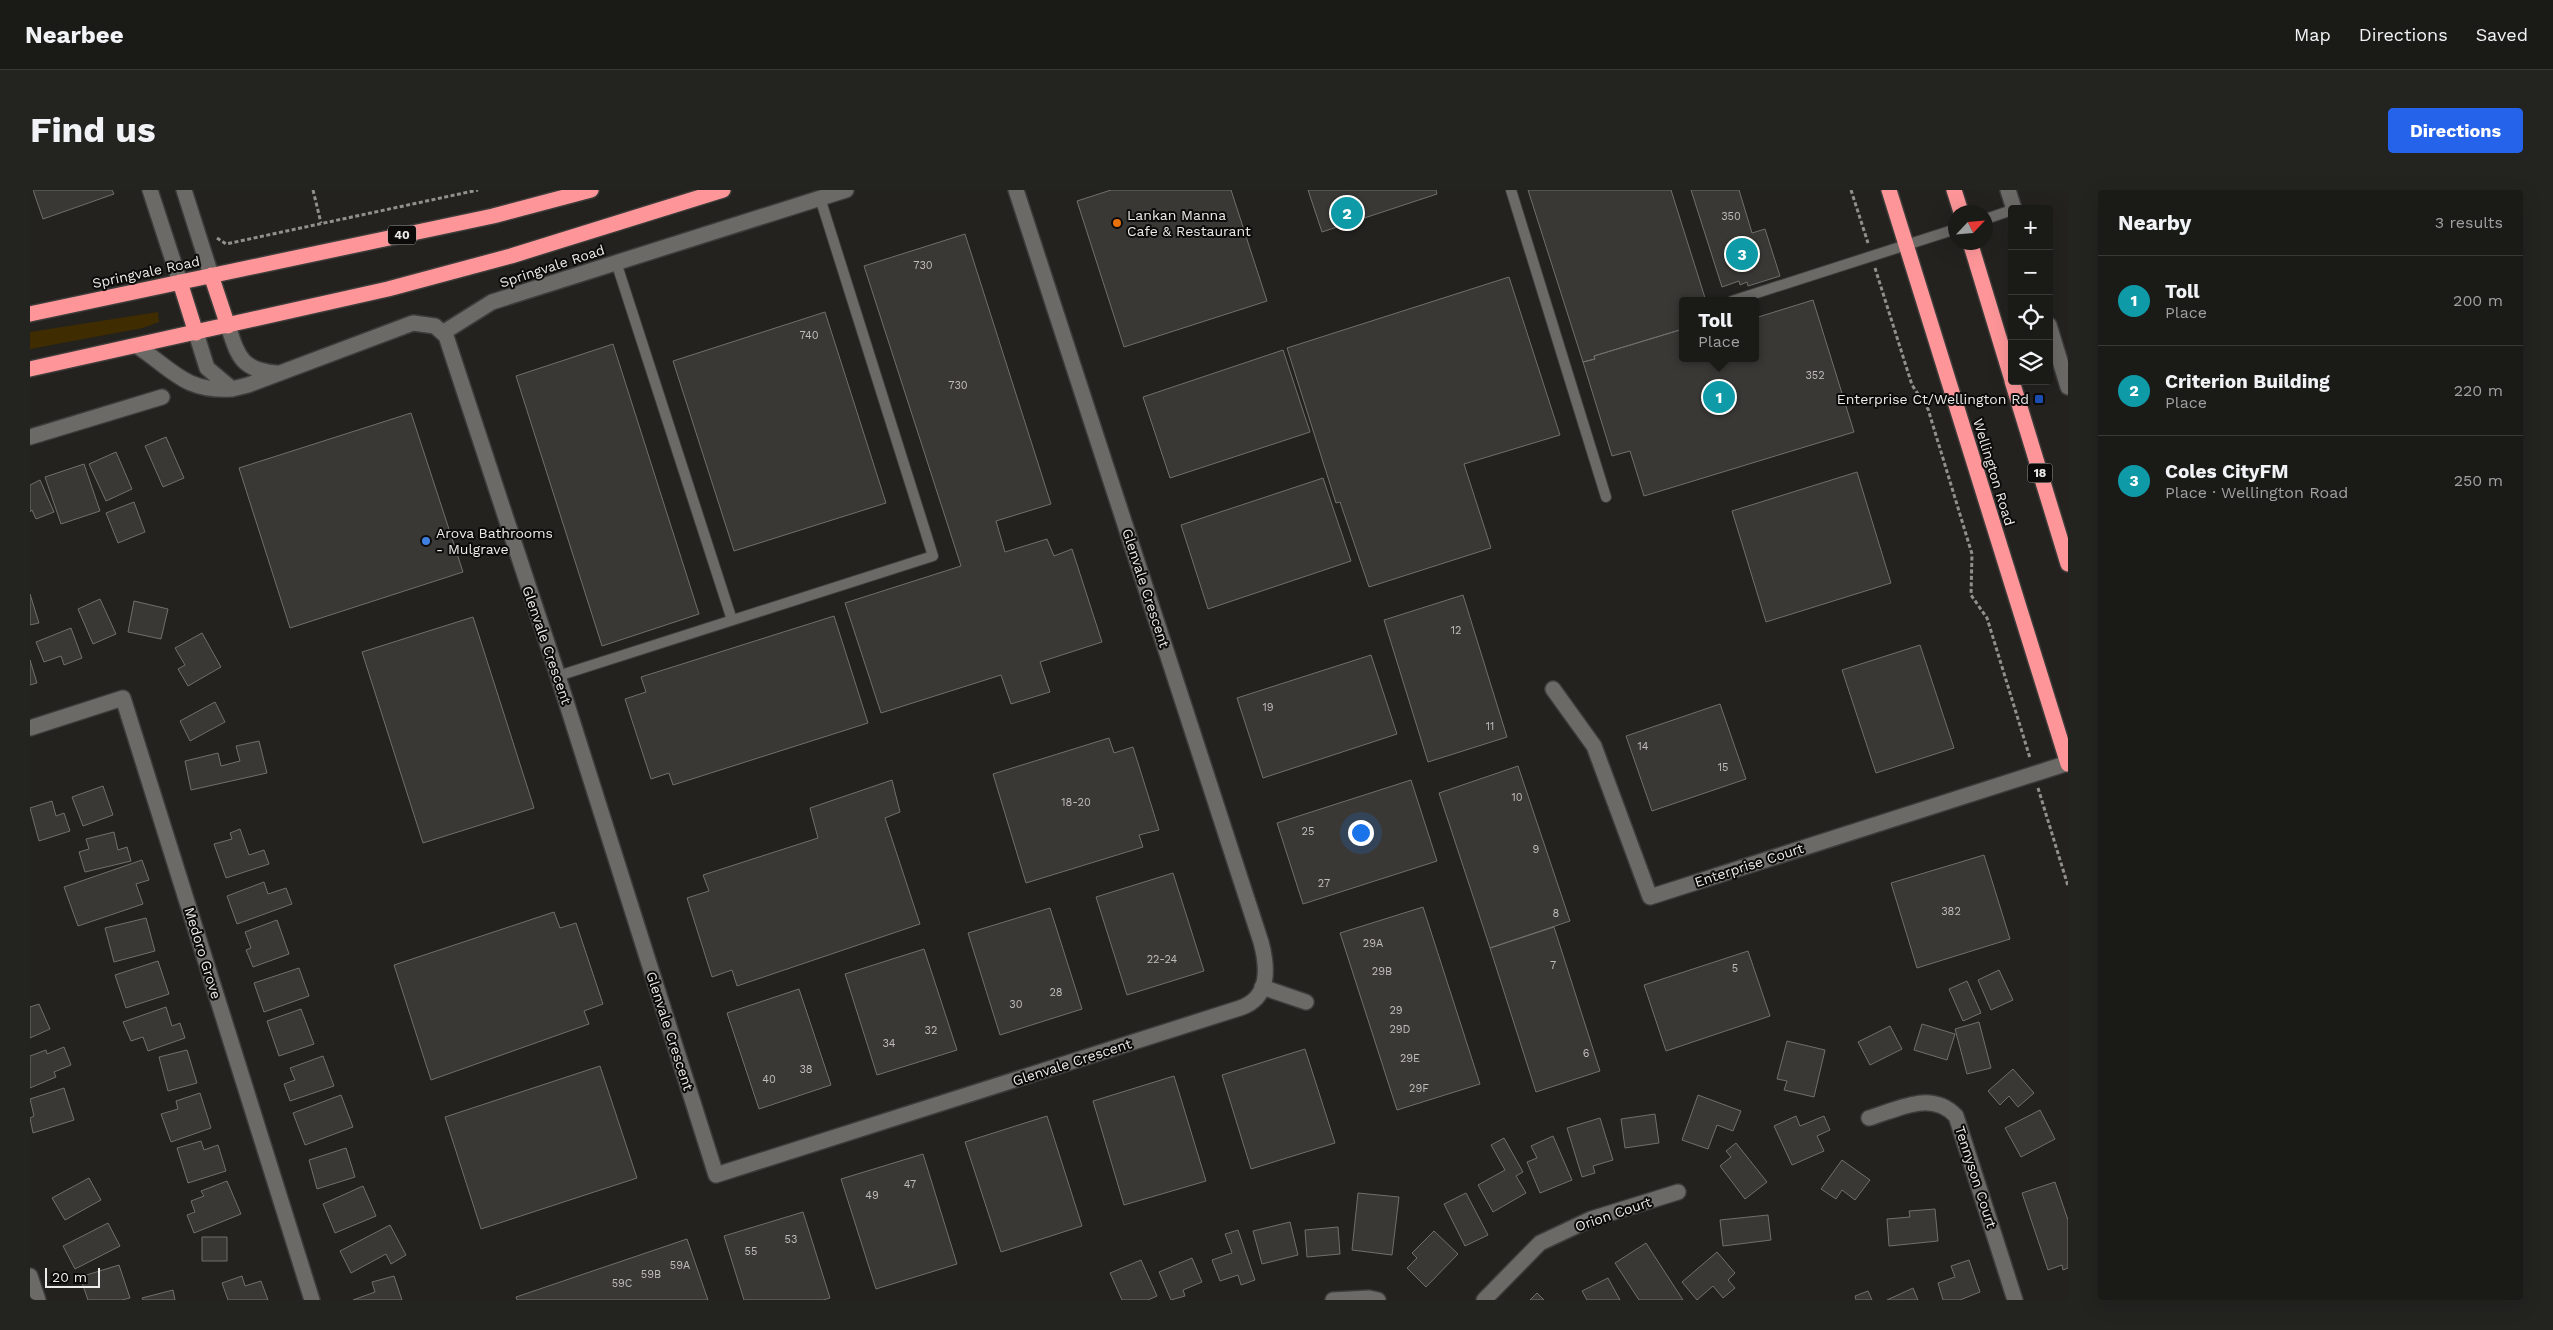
<!DOCTYPE html>
<meta charset="utf-8">
<style>
:root{--surface:#1a1a17;--page:#232320;--text:#f1f3f6;--muted:#9fa1a1;--line:#383836;--accent:#2563eb}
body{margin:0;font-family:"Work Sans",sans-serif;background:var(--page);color:var(--text)}
.controls{position:absolute;right:15px;top:15px;display:grid;overflow:hidden;border-radius:5px;box-shadow:0 5px 20px #0002}
.controls button{width:45px;height:45px;display:grid;place-items:center;padding:0;border:0;border-bottom:1px solid var(--line);background:var(--surface);color:var(--text);font:25px sans-serif}
.compass{position:absolute;left:1918px;top:15px;width:45px;height:45px;border-radius:50%;background:var(--surface);box-shadow:0 5px 20px #0002;rotate:64deg}
.scale{position:absolute;left:15px;bottom:12px;width:55px;box-sizing:border-box;padding-left:5px;border:2px solid #ecebe9;border-top:0;font-size:14px;line-height:18px;white-space:nowrap;color:#ecebe9;-webkit-text-stroke:4px #0c0b0a;paint-order:stroke}
.you{position:absolute;left:1330px;top:642px;width:18px;height:18px;margin:-12px;border:4px solid #fff;border-radius:50%;background:#1a73e8;box-shadow:0 0 0 8px #1a73e833}
.badge{display:grid;place-items:center;width:32px;height:32px;border-radius:50%;background:var(--accent);color:#fff;font-size:16px;font-weight:700}
.pin{position:absolute;translate:-50% -50%;border:2px solid #fff;box-shadow:0 1px 5px #0006}
.popup{position:absolute;left:1649px;top:107px;width:80px;height:65px;box-sizing:border-box;display:grid;place-content:center;border-radius:5px;background:var(--surface);filter:drop-shadow(0 1px 4px #0005);font-size:16px;white-space:nowrap;color:var(--muted)}
.popup b{font-size:19px;color:var(--text)}
.popup::after{content:'';position:absolute;left:50%;top:100%;margin-left:-10px;border:10px solid transparent;border-top-color:var(--surface)}
.list{margin:0;padding:0;list-style:none}
h2{display:flex;justify-content:space-between;align-items:center;height:65px;margin:0;padding:0 20px;font-size:21px}
h2 small{font-size:16px;font-weight:400;color:var(--muted)}
.list li{display:grid;grid-template-columns:32px 1fr auto;gap:15px;align-items:center;box-sizing:border-box;height:90px;padding:0 20px;border-top:1px solid var(--line)}
.list b{display:block;font-size:19px;white-space:nowrap}
.list p{margin:0;font-size:16px;white-space:nowrap;color:var(--muted)}
.list em{font-size:16px;font-style:normal;color:var(--muted)}
.icon{flex:none;width:28px;height:28px;fill:none;stroke:currentColor;stroke-width:2;stroke-linecap:round;stroke-linejoin:round}
.map{position:relative;flex:none;width:2038px;height:1110px;overflow:hidden;border-radius:5px}
header{display:flex;align-items:center;gap:30px;box-sizing:border-box;height:70px;padding:0 25px;background:var(--surface);border-bottom:1px solid var(--line)}
header strong{font-size:24px}
nav{display:flex;gap:28px;margin-inline-start:auto;font-size:18px}
.intro{display:flex;align-items:center;justify-content:space-between;box-sizing:border-box;height:120px;padding:0 30px}
h1{margin:0;font-size:35px}
.button{padding:12px 22px;border-radius:5px;background:var(--accent);color:#fff;font-size:18px;font-weight:700}
main{display:flex;gap:30px;padding:0 30px}
aside{flex:1;background:var(--surface);border-radius:5px;box-shadow:0 5px 20px #0002}
.map>svg:first-child{display:block}
.green{fill:#3f2c00}
.building{fill:#3a3835;stroke:#716f6c}
.lines{fill:none;stroke-linecap:round;stroke-linejoin:round}
.lane-casing{stroke:#3d3c3a;stroke-width:12}
.street-casing{stroke:#3d3c3a;stroke-width:18}
.highway-casing{stroke:#3d3c3a;stroke-width:18}
.path{stroke:#91908d;stroke-width:3;stroke-dasharray:4 2.5;stroke-linecap:butt}
.lane{stroke:#6c6a67;stroke-width:10}
.street{stroke:#6c6a67;stroke-width:15}
.highway{stroke:#fe9699;stroke-width:15}
.food-dot{fill:#e8710a;stroke:#0c0b0a;stroke-width:2}
.transit-dot{fill:#1a4fb4;stroke:#0c0b0a;stroke-width:2}
.shop-dot{fill:#3f7fe0;stroke:#0c0b0a;stroke-width:2}
.labels{text-anchor:middle;stroke-width:4;stroke-linejoin:round;paint-order:stroke}
.number-label{font-size:11px;fill:#c0bebc}
.shield{fill:#0c0b0a;stroke:#a9a8a6;stroke-width:1}
.shield-label{font-size:12px;font-weight:bold;fill:#ecebe9}
.poi-label{font-size:14px;fill:#ecebe9;stroke:#0c0b0a;text-anchor:start}
.street-label{font-size:14px;fill:#ecebe9;stroke:#0c0b0a}
</style>
<header>
<strong>Nearbee</strong>
<nav><a>Map</a><a>Directions</a><a>Saved</a></nav>
</header>
<div class="intro"><h1>Find us</h1><a class="button">Directions</a></div>
<main>
<div class="map">
<svg width="2038" height="1110" viewBox="0 0 2038 1110">
<rect width="100%" height="100%" fill="#23221f"/>
<path class="green" d="M 128,122 L 129,132 L 113,138 L 0,159 L 0,142 Z"/>
<path class="building" d="M 3,0 L 82,0 L 84,4 L 13,29 Z
M 1081,0 L 1201,0 L 1237,111 L 1094,157 L 1047,11 Z
M 1278,0 L 1406,0 L 1407,4 L 1292,42 Z
M 1498,0 L 1641,0 L 1676,111 L 1653,111 L 1653,139 L 1564,166 L 1565,169 L 1553,172 Z
M 1661,0 L 1709,0 L 1722,43 L 1735,39 L 1750,86 L 1718,96 L 1717,92 L 1710,95 L 1709,91 L 1692,97 Z
M 935,44 L 1021,314 L 966,331 L 975,362 L 1017,349 L 1024,366 L 1042,359 L 1072,452 L 1010,472 L 1020,502 L 981,514 L 971,485 L 851,523 L 815,413 L 931,376 L 834,76 Z
M 1479,87 L 1530,245 L 1434,274 L 1461,358 L 1339,397 L 1310,312 L 1306,313 L 1257,158 Z
M 1783,110 L 1824,242 L 1614,306 L 1600,261 L 1582,266 L 1553,172 L 1565,169 L 1564,166 L 1653,139 L 1653,168 L 1725,168 L 1725,128 Z
M 795,122 L 856,313 L 704,361 L 643,171 Z
M 583,154 L 669,424 L 572,456 L 486,186 Z
M 1253,160 L 1280,242 L 1140,288 L 1113,207 Z
M 381,223 L 433,382 L 260,438 L 209,278 Z
M 136,247 L 154,288 L 133,297 L 115,256 Z
M 86,262 L 102,299 L 76,311 L 59,274 Z
M 54,274 L 70,321 L 31,334 L 15,287 Z
M 1827,282 L 1861,393 L 1736,432 L 1702,321 Z
M 1293,288 L 1321,371 L 1178,419 L 1151,335 Z
M 10,290 L 24,322 L 6,329 L 2,320 L 0,322 L 0,295 Z
M 104,312 L 115,342 L 88,353 L 76,323 Z
M 0,404 L 9,433 L 0,435 Z
M 1433,405 L 1477,547 L 1398,572 L 1354,430 Z
M 70,409 L 86,444 L 63,454 L 48,419 Z
M 104,411 L 138,419 L 131,449 L 98,442 Z
M 804,426 L 838,533 L 643,595 L 639,583 L 621,589 L 595,509 L 616,502 L 611,487 Z
M 443,427 L 504,618 L 393,653 L 332,462 Z
M 41,438 L 52,468 L 34,475 L 31,466 L 14,472 L 6,452 Z
M 172,443 L 191,477 L 158,496 L 148,479 L 155,475 L 145,458 Z
M 1890,455 L 1924,558 L 1846,583 L 1812,480 Z
M 1341,465 L 1367,544 L 1233,588 L 1207,508 Z
M 0,470 L 7,493 L 0,495 Z
M 185,512 L 195,532 L 160,551 L 150,531 Z
M 1690,514 L 1716,589 L 1622,621 L 1596,546 Z
M 1079,548 L 1084,563 L 1103,557 L 1129,640 L 1109,645 L 1113,657 L 996,693 L 963,584 Z
M 229,551 L 237,583 L 161,600 L 155,571 L 188,563 L 191,576 L 210,571 L 206,556 Z
M 1488,576 L 1540,731 L 1460,758 L 1409,603 Z
M 862,590 L 870,622 L 855,628 L 890,734 L 707,796 L 702,780 L 682,787 L 657,708 L 679,701 L 673,685 L 788,648 L 780,618 Z
M 1381,590 L 1407,671 L 1273,714 L 1247,633 Z
M 73,596 L 83,625 L 53,636 L 42,607 Z
M 22,611 L 26,626 L 34,623 L 40,641 L 9,651 L 0,618 Z
M 210,639 L 219,665 L 234,660 L 239,674 L 196,688 L 184,654 L 202,649 L 200,643 Z
M 84,642 L 88,660 L 97,657 L 101,671 L 55,682 L 49,662 L 59,659 L 56,649 Z
M 1954,665 L 1980,749 L 1887,778 L 1861,693 Z
M 112,670 L 119,690 L 106,694 L 113,714 L 48,736 L 34,697 Z
M 1143,683 L 1174,781 L 1097,805 L 1066,707 Z
M 234,692 L 238,704 L 256,698 L 262,714 L 207,734 L 197,706 Z
M 1393,717 L 1450,894 L 1367,920 L 1310,743 Z
M 1020,718 L 1052,819 L 970,845 L 938,743 Z
M 524,722 L 530,738 L 546,733 L 573,814 L 554,821 L 559,834 L 401,890 L 364,775 Z
M 116,728 L 125,761 L 84,772 L 75,738 Z
M 247,730 L 259,764 L 223,777 L 216,760 L 221,758 L 215,742 Z
M 1524,737 L 1570,881 L 1506,902 L 1460,758 Z
M 894,759 L 927,860 L 847,885 L 815,784 Z
M 1718,761 L 1740,826 L 1636,861 L 1614,795 Z
M 128,771 L 139,804 L 96,818 L 85,785 Z
M 269,778 L 279,806 L 234,822 L 224,793 Z
M 1969,780 L 1983,810 L 1961,820 L 1948,790 Z
M 1937,791 L 1951,823 L 1933,831 L 1919,799 Z
M 769,799 L 801,895 L 729,919 L 697,823 Z
M 9,814 L 20,839 L 0,848 L 0,817 Z
M 136,817 L 142,836 L 150,833 L 155,848 L 118,861 L 113,847 L 101,851 L 93,832 Z
M 271,819 L 284,854 L 249,866 L 237,831 Z
M 1949,832 L 1961,878 L 1937,884 L 1925,839 Z
M 1892,834 L 1925,844 L 1917,870 L 1884,860 Z
M 1860,836 L 1872,859 L 1840,875 L 1828,852 Z
M 1757,851 L 1795,860 L 1784,907 L 1754,900 L 1757,891 L 1747,889 Z
M 34,857 L 41,875 L 24,882 L 26,887 L 0,898 L 0,866 L 16,860 L 17,864 Z
M 1275,859 L 1305,953 L 1221,979 L 1192,885 Z
M 157,860 L 167,893 L 138,901 L 129,867 Z
M 293,866 L 304,896 L 260,911 L 254,894 L 265,890 L 260,878 Z
M 570,876 L 607,988 L 451,1039 L 415,927 Z
M 1983,879 L 2004,903 L 1988,917 L 1979,906 L 1970,915 L 1958,901 Z
M 1144,886 L 1176,991 L 1094,1015 L 1063,911 Z
M 34,898 L 44,930 L 3,943 L 0,928 L 4,926 L 0,909 Z
M 170,903 L 181,938 L 141,952 L 131,924 L 148,919 L 146,911 Z
M 311,905 L 323,937 L 275,955 L 263,923 Z
M 1668,905 L 1711,921 L 1703,941 L 1687,935 L 1678,959 L 1652,950 Z
M 2010,920 L 2025,949 L 1991,967 L 1975,938 Z
M 1625,924 L 1629,953 L 1595,958 L 1591,929 Z
M 1017,926 L 1052,1036 L 971,1062 L 935,952 Z
M 1766,926 L 1770,936 L 1794,926 L 1800,940 L 1787,946 L 1794,961 L 1762,975 L 1744,936 Z
M 1570,928 L 1583,970 L 1563,976 L 1565,983 L 1552,987 L 1537,938 Z
M 1523,946 L 1542,990 L 1510,1003 L 1497,972 L 1507,968 L 1501,956 Z
M 1474,948 L 1493,982 L 1486,986 L 1496,1003 L 1463,1022 L 1448,995 L 1475,980 L 1461,955 Z
M 171,951 L 174,960 L 188,955 L 196,981 L 158,993 L 147,958 Z
M 1706,953 L 1737,992 L 1715,1009 L 1690,976 L 1701,967 L 1696,961 Z
M 316,958 L 325,987 L 287,999 L 279,970 Z
M 893,964 L 927,1074 L 846,1099 L 811,989 Z
M 1812,970 L 1840,990 L 1825,1010 L 1812,1000 L 1806,1009 L 1791,999 Z
M 59,988 L 71,1010 L 35,1030 L 22,1008 Z
M 197,991 L 211,1024 L 164,1043 L 157,1025 L 165,1022 L 161,1011 L 174,1006 L 171,1001 Z
M 2025,992 L 2038,1030 L 2038,1078 L 2033,1080 L 2032,1075 L 2018,1080 L 1992,1003 Z
M 333,996 L 346,1026 L 305,1043 L 293,1014 Z
M 1328,1003 L 1369,1007 L 1362,1065 L 1322,1060 Z
M 1436,1003 L 1458,1045 L 1435,1056 L 1414,1014 Z
M 1905,1019 L 1908,1051 L 1859,1056 L 1857,1029 L 1880,1027 L 1879,1021 Z
M 773,1022 L 800,1108 L 793,1110 L 714,1110 L 694,1046 Z
M 1738,1025 L 1741,1050 L 1693,1056 L 1690,1030 Z
M 1260,1032 L 1268,1065 L 1232,1074 L 1223,1041 Z
M 78,1033 L 90,1056 L 45,1079 L 33,1056 Z
M 360,1035 L 376,1065 L 361,1074 L 356,1064 L 321,1083 L 310,1061 Z
M 1308,1037 L 1310,1064 L 1277,1067 L 1275,1040 Z
M 1208,1040 L 1225,1090 L 1211,1095 L 1208,1085 L 1190,1091 L 1182,1070 L 1202,1063 L 1195,1044 Z
M 1404,1041 L 1428,1064 L 1396,1097 L 1377,1078 L 1387,1068 L 1382,1063 Z
M 172,1047 L 197,1047 L 197,1071 L 172,1071 Z
M 657,1049 L 678,1110 L 487,1110 L 486,1107 Z
M 1616,1053 L 1653,1110 L 1609,1110 L 1585,1073 Z
M 1687,1062 L 1705,1083 L 1698,1090 L 1705,1098 L 1693,1108 L 1683,1096 L 1667,1110 L 1652,1092 Z
M 1162,1068 L 1172,1092 L 1153,1100 L 1155,1106 L 1141,1110 L 1129,1082 Z
M 1111,1070 L 1127,1106 L 1118,1110 L 1092,1110 L 1080,1083 Z
M 1939,1070 L 1950,1102 L 1930,1110 L 1913,1110 L 1908,1093 L 1925,1087 L 1921,1076 Z
M 89,1075 L 100,1108 L 92,1110 L 58,1110 L 50,1087 Z
M 212,1086 L 215,1096 L 231,1091 L 238,1110 L 198,1110 L 192,1093 Z
M 364,1086 L 372,1110 L 323,1110 L 345,1102 L 342,1092 Z
M 1578,1088 L 1590,1110 L 1557,1110 L 1552,1101 Z
M 1883,1098 L 1888,1110 L 1857,1110 Z
M 143,1100 L 145,1110 L 113,1110 L 112,1108 Z
M 1838,1101 L 1842,1110 L 1826,1110 L 1825,1106 Z
M 1507,1103 L 1514,1110 L 1500,1110 Z"/>
<g class="lines">
<defs>
<path id="lane" d="M 1481,0 L 1576,307
M 1956,29 L 1982,20
M 586,72 L 702,430
M 1702,111 L 1926,39
M 528,486 L 903,366 L 790,8"/>
<path id="street" d="M 120,0 L 150,92
M 154,0 L 181,85
M 1978,0 L 1984,19
M 2019,135 L 2038,197
M 198,136 C 208,166 211,180 246,183
M 414,142 L 462,112 L 816,0
M 166,143 L 177,178 L 202,199 L 218,195 L 383,133 L 405,136 L 416,146 L 528,486 L 686,985 L 1210,818 C 1240,808 1238,778 1231,752 L 986,0
M 107,156 C 143,180 155,202 202,199
M 0,247 L 132,207
M 1523,499 L 1564,556 L 1620,707 L 2038,573
M 0,538 L 93,508 L 282,1110
M 1232,797 L 1276,812
M 1839,928 C 1869,919 1901,900 1926,926 L 1985,1110
M 0,1086 L 8,1110
M 1303,1110 L 1339,1108 L 1348,1110
M 1454,1110 L 1510,1053 L 1561,1029 L 1648,1002"/>
<path id="highway" d="M 1859,0 L 2038,574
M 1924,0 L 1931,22
M 1940,52 L 1982,190
M 181,85 L 198,136
M 150,92 L 166,143
M 0,124 L 463,26 L 561,0
M 0,179 L 358,99 L 481,66 L 693,0
M 1982,191 L 2038,374"/>
</defs>
<use href="#lane" class="lane-casing"/>
<use href="#street" class="street-casing"/>
<use href="#highway" class="highway-casing"/>
<path class="path" d="M 283,0 L 291,33
M 1821,0 L 1838,53
M 187,48 L 196,54 L 448,0
M 1845,78 L 1882,195 L 1898,219 L 1942,364 L 1941,405 L 1957,428 L 2000,568
M 2008,598 L 2038,696"/>
<use href="#lane" class="lane"/>
<use href="#street" class="street"/>
<use href="#highway" class="highway"/>
</g>
<circle class="food-dot" cx="1087" cy="33" r="5"/>
<rect class="transit-dot" x="2004" y="204" width="10" height="10" rx="2.5"/>
<circle class="shop-dot" cx="396" cy="351" r="5"/>
<g class="labels">
<g class="number-label">
<text x="1701" y="30">350</text>
<text x="893" y="79">730</text>
<text x="779" y="149">740</text>
<text x="1785" y="189">352</text>
<text x="928" y="199">730</text>
<text x="1426" y="444">12</text>
<text x="1238" y="521">19</text>
<text x="1460" y="540">11</text>
<text x="1613" y="560">14</text>
<text x="1693" y="581">15</text>
<text x="1487" y="611">10</text>
<text x="1046" y="616">18-20</text>
<text x="1278" y="645">25</text>
<text x="1506" y="663">9</text>
<text x="1294" y="697">27</text>
<text x="1921" y="725">382</text>
<text x="1526" y="727">8</text>
<text x="1343" y="757">29A</text>
<text x="1132" y="773">22-24</text>
<text x="1523" y="779">7</text>
<text x="1705" y="782">5</text>
<text x="1352" y="785">29B</text>
<text x="1026" y="806">28</text>
<text x="986" y="818">30</text>
<text x="1366" y="824">29</text>
<text x="1370" y="843">29D</text>
<text x="901" y="844">32</text>
<text x="859" y="857">34</text>
<text x="1556" y="867">6</text>
<text x="1380" y="872">29E</text>
<text x="776" y="883">38</text>
<text x="739" y="893">40</text>
<text x="1389" y="902">29F</text>
<text x="880" y="998">47</text>
<text x="842" y="1009">49</text>
<text x="761" y="1053">53</text>
<text x="721" y="1065">55</text>
<text x="650" y="1079">59A</text>
<text x="621" y="1088">59B</text>
<text x="592" y="1097">59C</text>
</g>
<g class="shield">
<rect x="358" y="35.5" width="28" height="19" rx="4"/>
<rect x="1997.5" y="273.5" width="25" height="19" rx="4"/>
</g>
<g class="shield-label">
<text x="372" y="49">40</text>
<text x="2010" y="287">18</text>
</g>
<g class="poi-label">
<text x="1097" y="30">Lankan Manna<tspan x="1097" dy="16">Cafe &amp; Restaurant</tspan></text>
<text x="1999" y="214" text-anchor="end">Enterprise Ct/Wellington Rd</text>
<text x="406" y="348">Arova Bathrooms<tspan x="406" dy="16">- Mulgrave</tspan></text>
</g>
<g class="street-label">
<text transform="translate(522 76) rotate(-18)" y="5">Springvale Road</text>
<text transform="translate(116 82) rotate(-12)" y="5">Springvale Road</text>
<text transform="translate(1964 282) rotate(73)" y="5">Wellington Road</text>
<text transform="translate(1116 398) rotate(72)" y="5">Glenvale Crescent</text>
<text transform="translate(517 455) rotate(71)" y="5">Glenvale Crescent</text>
<text transform="translate(1719 675) rotate(-18)" y="5">Enterprise Court</text>
<text transform="translate(173 763) rotate(73)" y="5">Medoro Grove</text>
<text transform="translate(640 841) rotate(72)" y="5">Glenvale Crescent</text>
<text transform="translate(1042 872) rotate(-18)" y="5">Glenvale Crescent</text>
<text transform="translate(1946 987) rotate(72)" y="5">Tennyson Court</text>
<text transform="translate(1583 1024) rotate(-19)" y="5">Orion Court</text>
</g>
</g>
</svg>
<div class="controls">
<button>+</button>
<button>−</button>
<button><svg class="icon" aria-label="locate" viewBox="0 0 24 24"><circle cx="12" cy="12" r="6"/><path d="M12 2v4M12 18v4M2 12h4M18 12h4"/></svg></button>
<button><svg class="icon" aria-label="layers" viewBox="0 0 24 24"><path d="M12 4l9 5-9 5-9-5zM3 14l9 5 9-5"/></svg></button>
</div>
<svg class="compass" viewBox="-18 -18 36 36"><path d="M0-13l5 13h-10z" fill="#e53935"/><path d="M0 13l5-13h-10z" fill="#9fa1a1"/></svg>
<div class="scale">20 m</div>
<div class="you"></div>
<div class="pin badge" style="left:1689px;top:207px;background:#0f9aa8">1</div>
<div class="popup"><b>Toll</b>Place</div>
<div class="pin badge" style="left:1317px;top:23px;background:#0f9aa8">2</div>
<div class="pin badge" style="left:1712px;top:64px;background:#0f9aa8">3</div>
</div>
<aside>
<h2>Nearby<small>3 results</small></h2>
<ul class="list">
<li><span class="badge" style="background:#0f9aa8">1</span><div><b>Toll</b><p>Place</p></div><em>200 m</em></li>
<li><span class="badge" style="background:#0f9aa8">2</span><div><b>Criterion Building</b><p>Place</p></div><em>220 m</em></li>
<li><span class="badge" style="background:#0f9aa8">3</span><div><b>Coles CityFM</b><p>Place · Wellington Road</p></div><em>250 m</em></li>
</ul>
</aside>
</main>
